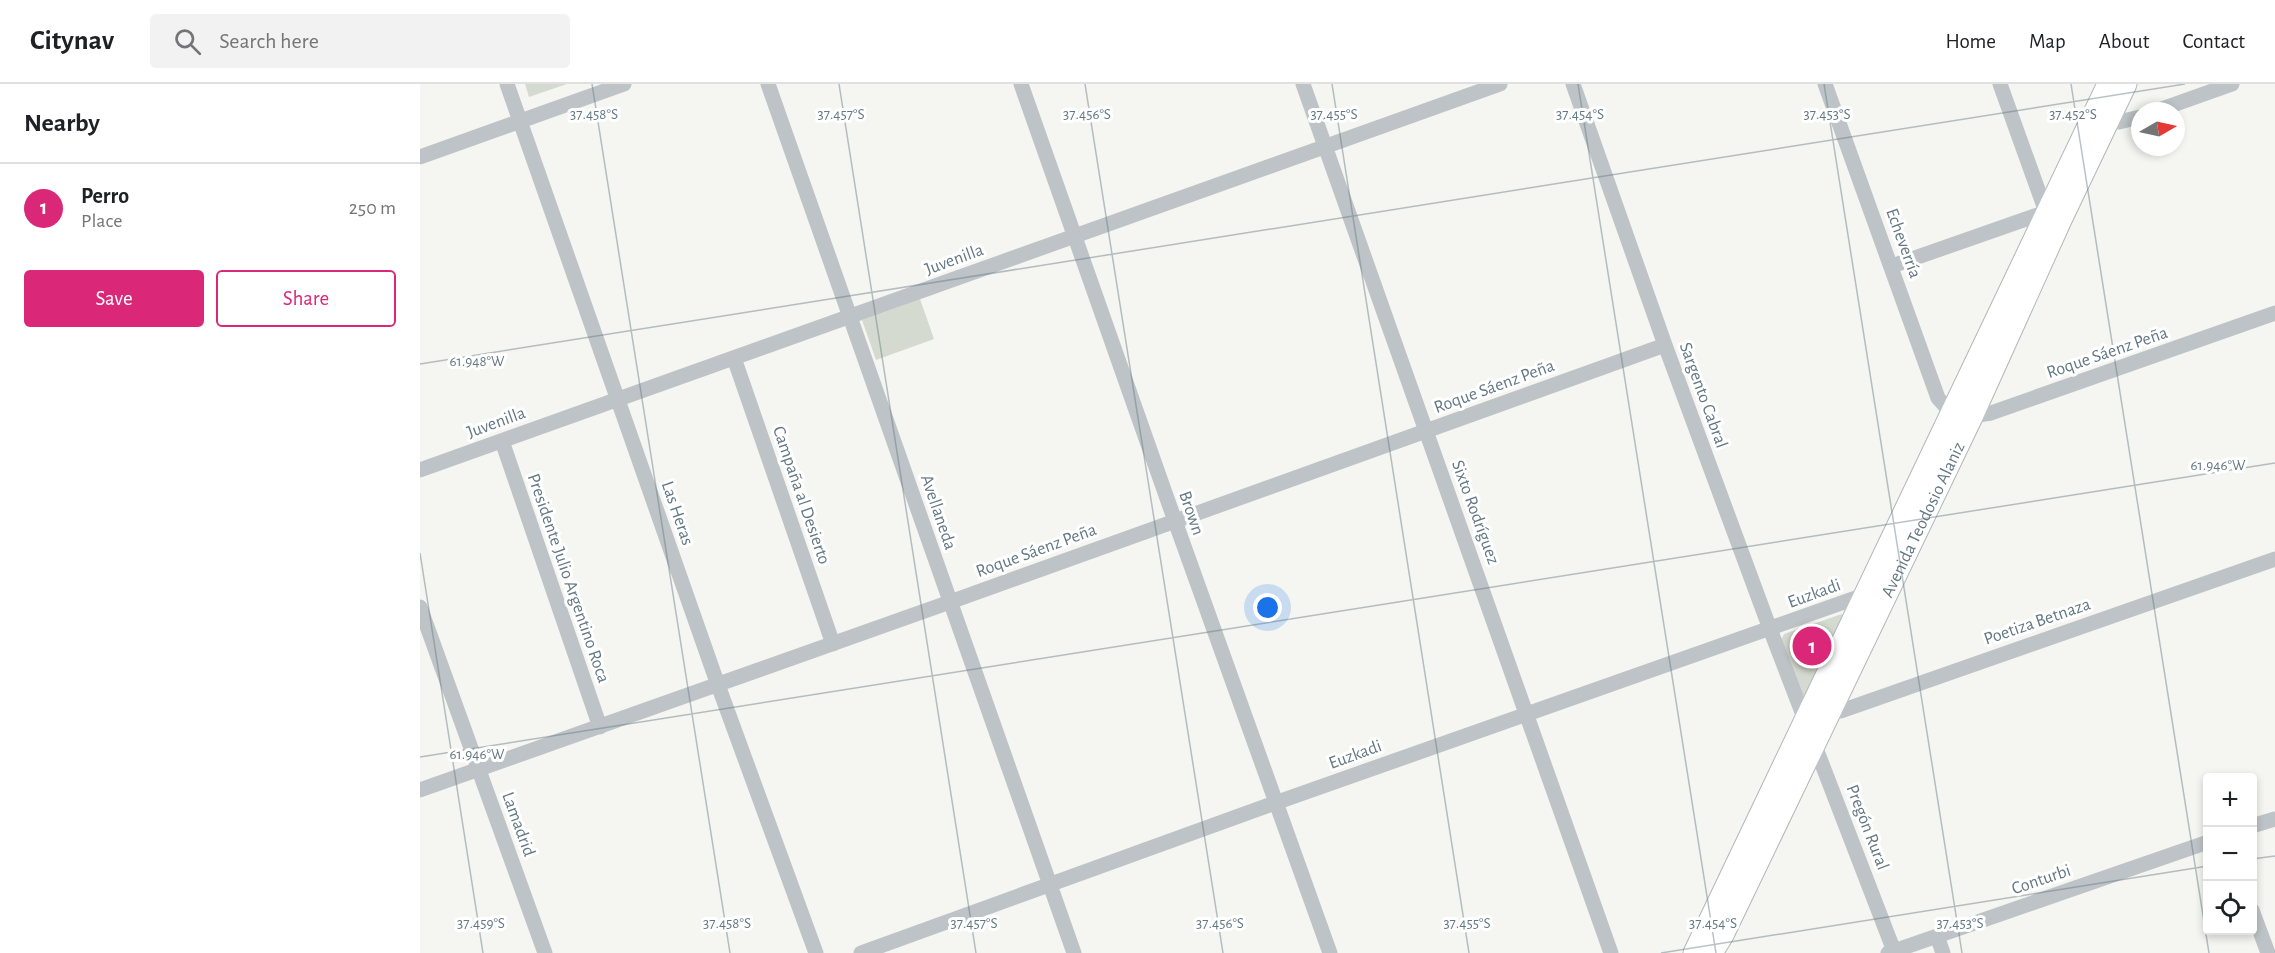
<!DOCTYPE html>
<meta charset="utf-8">
<style>
:root{--surface:#fff;--page:#f2f2f2;--text:#202124;--muted:#757577;--line:#e0e0e0;--accent:#db2777}
body{margin:0;font-family:"Alegreya Sans",sans-serif;background:var(--page);color:var(--text)}
.controls{position:absolute;right:18px;bottom:18px;display:grid;overflow:hidden;border-radius:6px;box-shadow:0 3px 9px #0003}
.controls button{width:54px;height:54px;display:grid;place-items:center;padding:0;border:0;border-bottom:2px solid var(--line);background:var(--surface);color:var(--text);font:30px sans-serif}
.compass{position:absolute;left:1711px;top:18px;width:54px;height:54px;border-radius:50%;background:var(--surface);box-shadow:0 3px 9px #0003;rotate:81deg}
.you{position:absolute;left:848px;top:524px;width:21px;height:21px;margin:-15px;border:4px solid #fff;border-radius:50%;background:#1a73e8;box-shadow:0 0 0 9px #1a73e833}
.badge{display:grid;place-items:center;width:39px;height:39px;border-radius:50%;background:var(--accent);color:#fff;font-size:20px;font-weight:700}
.pin{position:absolute;translate:-50% -50%;border:3px solid #fff;box-shadow:0 2px 6px #0006}
.list{margin:0;padding:0;list-style:none}
h2{display:flex;justify-content:space-between;align-items:center;height:78px;margin:0;padding:0 24px;font-size:26px}
h2 small{font-size:20px;font-weight:400;color:var(--muted)}
.list li{display:grid;grid-template-columns:39px 1fr auto;gap:18px;align-items:center;box-sizing:border-box;height:90px;padding:0 24px;border-top:2px solid var(--line)}
.list b{display:block;font-size:22px;white-space:nowrap}
.list p{margin:0;font-size:20px;white-space:nowrap;color:var(--muted)}
.list em{font-size:20px;font-style:normal;color:var(--muted)}
.actions{display:flex;gap:12px;padding:18px 24px}
.actions a{flex:1;padding:14px 0;border:2px solid var(--accent);border-radius:6px;text-align:center;font-size:21px;color:var(--accent)}
.actions .main{background:var(--accent);color:#fff}
.icon{flex:none;width:33px;height:33px;fill:none;stroke:currentColor;stroke-width:2;stroke-linecap:round;stroke-linejoin:round}
.map{position:relative;flex:none;width:1855px;height:869px;overflow:hidden}
header{display:flex;align-items:center;gap:36px;box-sizing:border-box;height:84px;padding:0 30px;background:var(--surface);border-bottom:2px solid var(--line)}
header strong{font-size:28px}
nav{display:flex;gap:33px;margin-inline-start:auto;font-size:21px}
.search{width:420px;height:54px;background:var(--page);display:flex;align-items:center;gap:15px;box-sizing:border-box;padding:0 21px;border-radius:6px;color:var(--muted);font-size:22px}
main{display:flex}
aside{flex:1;background:var(--surface)}
.map>svg:first-child{display:block}
.green{fill:#d5dad0}
.lines{fill:none;stroke-linecap:round;stroke-linejoin:round}
.secondary-casing{stroke:#b0b7ba;stroke-width:23}
.minor{stroke:#bdc3c6;stroke-width:15}
.secondary{stroke:#fff;stroke-width:21}
.ticks{fill:none;stroke:#637883;stroke-width:1.5;stroke-opacity:0.45}
.labels{text-anchor:middle;stroke-width:6;stroke-linejoin:round;paint-order:stroke}
.street-label{font-size:18px;fill:#637883;stroke:#fff}
.ticks-label{font-size:15px;text-anchor:middle;fill:#637883;stroke:#fff;stroke-width:6;stroke-linejoin:round;paint-order:stroke}
</style>
<header>
<strong>Citynav</strong>
<div class="search"><svg class="icon" aria-label="search" viewBox="0 0 24 24"><circle cx="10" cy="10" r="6"/><path d="M15 15l6 6"/></svg>Search here</div>
<nav><a>Home</a><a>Map</a><a>About</a><a>Contact</a></nav>
</header>
<main>
<aside>
<h2>Nearby<small></small></h2>
<ul class="list">
<li><span class="badge">1</span><div><b>Perro</b><p>Place</p></div><em>250 m</em></li>
</ul>
<div class="actions"><a class="main">Save</a><a>Share</a></div>
</aside>
<div class="map">
<svg width="1855" height="869" viewBox="0 0 1855 869">
<rect width="100%" height="100%" fill="#f5f5f1"/>
<path class="green" d="M 105,0 L 147,0 L 109,13 Z
M 500,215 L 514,255 L 456,276 L 442,236 Z
M 1422,530 L 1426,537 L 1389,614 L 1381,610 L 1361,556 L 1364,550 Z"/>
<g class="lines">
<defs>
<g id="secondary">
<path d="M 1274,869 L 1688,0"/>
<path id="s1" d="M 1292,869 L 1303,851 L 1552,333 L 1641,136 L 1706,0"/>
</g>
</defs>
<use href="#secondary" class="secondary-casing"/>
<path class="minor" d="M 87,0 L 298,601 L 396,869
M 348,0 L 654,869
M 601,0 L 755,437 L 910,869
M 883,0 L 1191,869
M 1153,0 L 1245,261 L 1350,545 L 1474,867
M 1405,0 L 1518,314 C 1537,337 1543,334 1571,329 L 1855,229
M 1580,0 L 1626,128
M 1736,27 L 1812,0
M 1680,31 L 1699,38 L 1720,33
M 0,73 L 204,0
M 1472,182 L 1626,128 L 1633,131
M 314,274 L 413,560
M 82,357 L 180,643
M 0,386 L 1080,0
M 0,523 L 125,869
M 1404,624 L 1421,627 L 1855,475
M 0,706 L 530,518 L 1245,261
M 1832,742 L 1855,735
M 1832,826 L 1848,869
M 1517,852 L 1523,869
M 441,869 L 855,719 L 1444,511
M 1468,869 L 1788,758"/>
<use href="#secondary" class="secondary"/>
</g>
<path class="ticks" d="M 172,0 L 310,869M 419,0 L 556,869M 665,0 L 803,869M 912,0 L 1049,869M 1158,0 L 1296,869M 1404,0 L 1542,869M 1651,0 L 1789,869M 0,280 L 1765,0M 0,469 L 63,869M 0,673 L 1855,379M 1832,775 L 1855,772M 1241,869 L 1788,782"/>
<g class="labels">
<g class="street-label">
<text transform="translate(1484 159) rotate(70)" y="6">Echeverría</text>
<text transform="translate(534 175) rotate(-20)" y="6">Juvenilla</text>
<text transform="translate(1687 268) rotate(-19)" y="6">Roque Sáenz Peña</text>
<text transform="translate(1074 302) rotate(-20)" y="6">Roque Sáenz Peña</text>
<text transform="translate(1284 311) rotate(70)" y="6">Sargento Cabral</text>
<text transform="translate(76 338) rotate(-20)" y="6">Juvenilla</text>
<text transform="translate(382 411) rotate(71)" y="6">Campaña al Desierto</text>
<text transform="translate(519 428) rotate(71)" y="6">Avellaneda</text>
<text transform="translate(1056 428) rotate(70)" y="6">Sixto Rodríguez</text>
<text transform="translate(258 429) rotate(71)" y="6">Las Heras</text>
<text transform="translate(772 429) rotate(71)" y="6">Brown</text>
<text dy="6" stroke="none"><textPath href="#s1" startOffset="482">Avenida Teodosio Alaniz</textPath></text>
<text transform="translate(616 466) rotate(-20)" y="6">Roque Sáenz Peña</text>
<text transform="translate(149 494) rotate(71)" y="6">Presidente Julio Argentino Roca</text>
<text transform="translate(1394 509) rotate(-20)" y="6">Euzkadi</text>
<text transform="translate(1617 537) rotate(-19)" y="6">Poetiza Betnaza</text>
<text transform="translate(935 670) rotate(-20)" y="6">Euzkadi</text>
<text transform="translate(99 740) rotate(70)" y="6">Lamadrid</text>
<text transform="translate(1448 743) rotate(69)" y="6">Pregón Rural</text>
<text transform="translate(1621 795) rotate(-19)" y="6">Conturbi</text>
</g>
</g>
<g class="ticks-label">
<text x="174" y="35">37.458°S</text>
<text x="421" y="35">37.457°S</text>
<text x="667" y="35">37.456°S</text>
<text x="914" y="35">37.455°S</text>
<text x="1160" y="35">37.454°S</text>
<text x="1407" y="35">37.453°S</text>
<text x="1653" y="35">37.452°S</text>
<text x="57" y="282">61.948°W</text>
<text x="1798" y="386">61.946°W</text>
<text x="57" y="675">61.946°W</text>
<text x="61" y="844">37.459°S</text>
<text x="307" y="844">37.458°S</text>
<text x="554" y="844">37.457°S</text>
<text x="800" y="844">37.456°S</text>
<text x="1047" y="844">37.455°S</text>
<text x="1293" y="844">37.454°S</text>
<text x="1540" y="844">37.453°S</text>
</g>
</svg>
<div class="controls">
<button>+</button>
<button>−</button>
<button><svg class="icon" aria-label="locate" viewBox="0 0 24 24"><circle cx="12" cy="12" r="6"/><path d="M12 2v4M12 18v4M2 12h4M18 12h4"/></svg></button>
</div>
<svg class="compass" viewBox="-18 -18 36 36"><path d="M0-13l5 13h-10z" fill="#e53935"/><path d="M0 13l5-13h-10z" fill="#757577"/></svg>
<div class="you"></div>
<div class="pin badge" style="left:1392px;top:562px">1</div>
</div>
</main>
